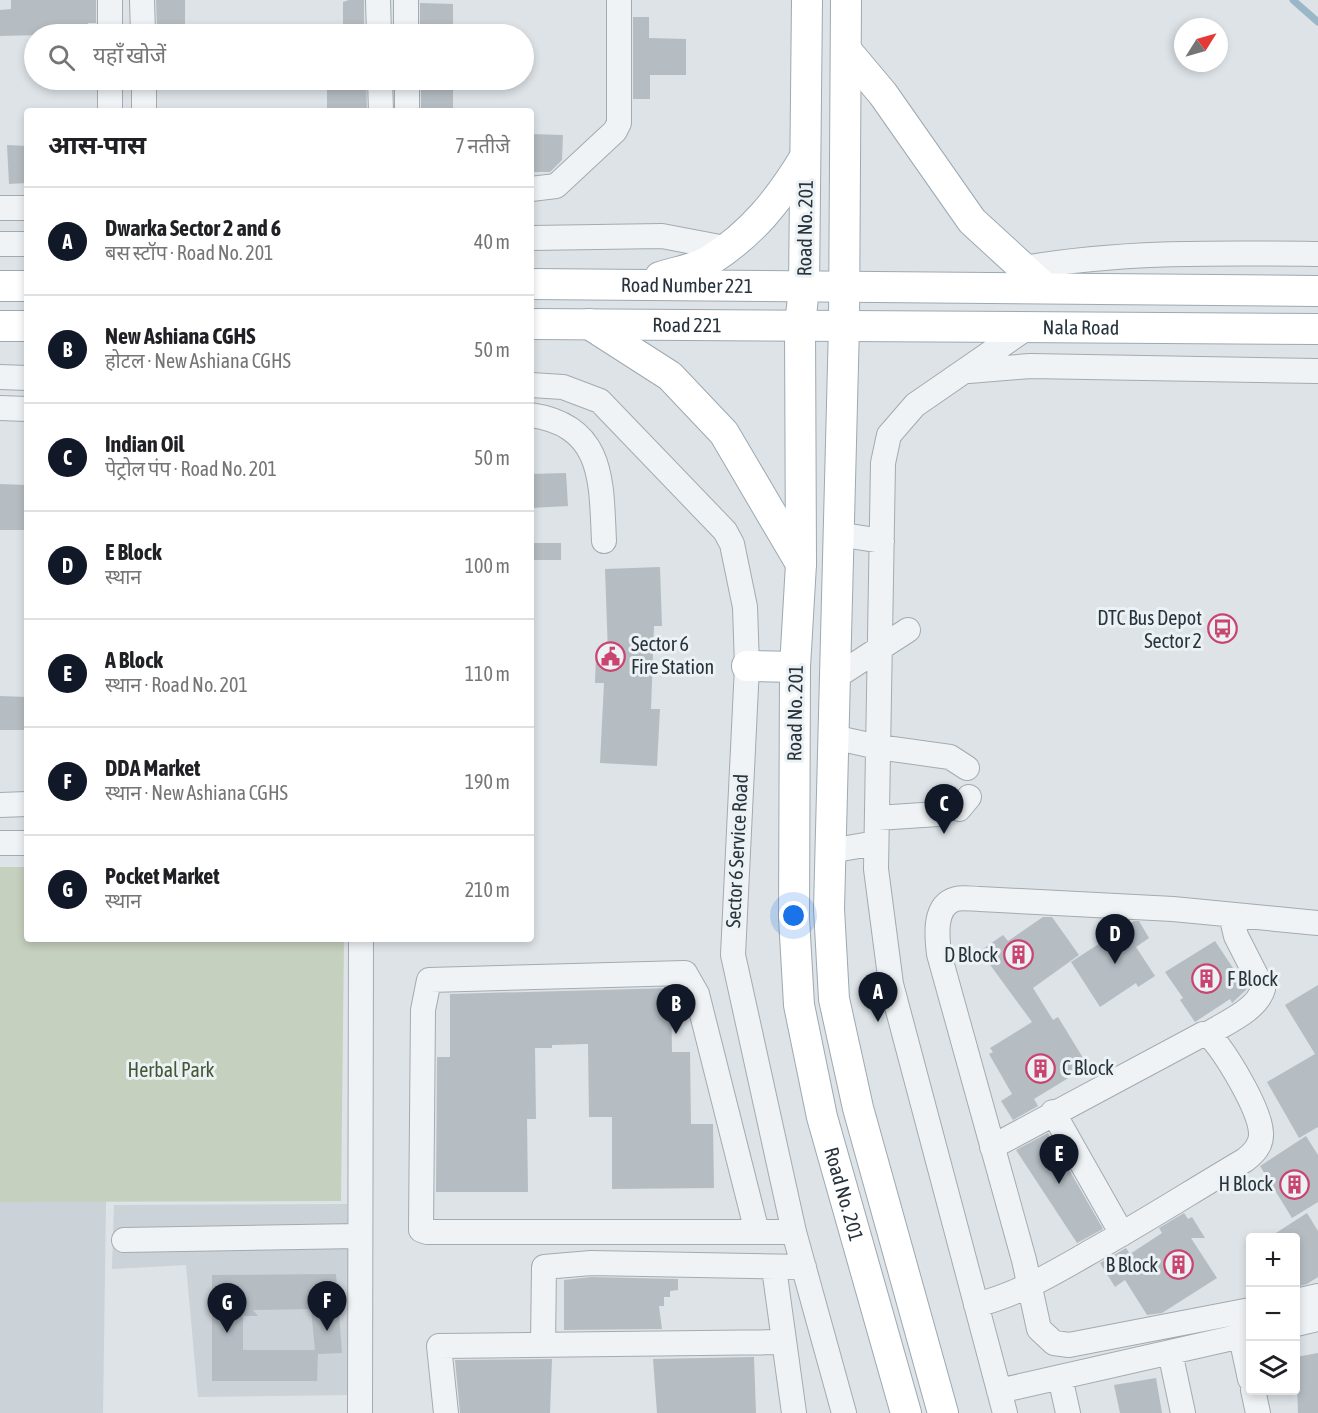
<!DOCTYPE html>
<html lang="hi">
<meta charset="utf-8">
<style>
:root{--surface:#fff;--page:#f2f2f2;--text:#202124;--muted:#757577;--line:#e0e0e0;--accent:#111827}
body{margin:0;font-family:"Asap Condensed","Noto Sans Devanagari",sans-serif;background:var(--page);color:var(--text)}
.controls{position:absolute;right:18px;bottom:18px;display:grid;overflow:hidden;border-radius:6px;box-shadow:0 3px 9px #0003}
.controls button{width:54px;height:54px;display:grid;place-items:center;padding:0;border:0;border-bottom:2px solid var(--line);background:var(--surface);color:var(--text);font:30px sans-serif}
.compass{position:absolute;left:1174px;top:18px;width:54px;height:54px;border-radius:50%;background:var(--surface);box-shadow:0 3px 9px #0003;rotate:53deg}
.you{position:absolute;left:794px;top:916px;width:21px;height:21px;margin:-15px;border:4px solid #fff;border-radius:50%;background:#1a73e8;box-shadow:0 0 0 9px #1a73e833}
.badge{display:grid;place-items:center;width:39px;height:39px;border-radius:50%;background:var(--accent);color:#fff;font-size:20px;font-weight:700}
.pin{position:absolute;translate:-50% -50px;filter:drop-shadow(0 2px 3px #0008)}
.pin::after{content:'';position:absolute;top:32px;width:21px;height:18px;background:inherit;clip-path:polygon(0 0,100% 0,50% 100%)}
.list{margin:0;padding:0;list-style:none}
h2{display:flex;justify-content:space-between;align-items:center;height:78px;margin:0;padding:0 24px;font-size:26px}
h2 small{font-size:20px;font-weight:400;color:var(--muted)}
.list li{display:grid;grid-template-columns:39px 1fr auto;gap:18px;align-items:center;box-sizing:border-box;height:108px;padding:0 24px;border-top:2px solid var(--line)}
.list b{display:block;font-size:22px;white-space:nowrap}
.list p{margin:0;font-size:20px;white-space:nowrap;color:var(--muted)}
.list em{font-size:20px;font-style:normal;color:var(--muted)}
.icon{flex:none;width:33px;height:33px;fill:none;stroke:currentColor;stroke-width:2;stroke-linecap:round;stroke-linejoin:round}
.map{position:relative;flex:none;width:1318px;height:1413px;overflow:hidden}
.search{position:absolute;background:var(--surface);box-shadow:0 3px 9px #0003;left:24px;top:24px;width:510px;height:66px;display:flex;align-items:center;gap:15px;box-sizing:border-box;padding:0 21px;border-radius:33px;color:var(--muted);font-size:22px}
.panel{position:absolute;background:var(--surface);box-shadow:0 3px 9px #0003;left:24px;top:108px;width:510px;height:834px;border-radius:6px}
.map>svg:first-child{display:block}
.built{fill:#cbd2d8}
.green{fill:#c6d0be}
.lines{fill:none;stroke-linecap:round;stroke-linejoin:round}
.stream{stroke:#99b7c6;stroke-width:7}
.building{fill:#b5bdc3;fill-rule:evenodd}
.minor-casing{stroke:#a3abb1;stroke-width:26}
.major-casing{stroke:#9da9b2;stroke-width:32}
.minor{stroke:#f0f3f5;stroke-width:24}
.major{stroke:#fff;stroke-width:30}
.labels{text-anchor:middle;stroke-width:6;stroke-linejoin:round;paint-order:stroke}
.street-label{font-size:20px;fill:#27333d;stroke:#ecf1f4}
.poi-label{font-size:20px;fill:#27333d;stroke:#ecf1f4;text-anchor:end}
.park-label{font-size:20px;fill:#425835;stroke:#ecf1f4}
</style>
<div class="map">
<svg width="1318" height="1413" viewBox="0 0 1318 1413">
<rect width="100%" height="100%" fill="#dde3e7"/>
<path class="built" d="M 106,1201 L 103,1413 L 0,1413 L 0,1202 Z
M 347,1204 L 350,1395 L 198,1397 L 186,1265 L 112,1269 L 114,1205 Z"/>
<path class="green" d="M 0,867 L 27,867 L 27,939 L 344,939 L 341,1201 L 0,1202 Z"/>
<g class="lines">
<path class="stream" d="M 1293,0 L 1318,22"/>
</g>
<path class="building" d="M 11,0 L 96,0 L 96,23 L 88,23 L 88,29 L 81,29 L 81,34 L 0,36 L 0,10 L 11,9 Z
M 156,0 L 185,0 L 185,27 L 157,27 Z
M 349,0 L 364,0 L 364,32 L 343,31 L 343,2 Z
M 420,3 L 453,4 L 453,34 L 420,34 Z
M 633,17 L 649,17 L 649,38 L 686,39 L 686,75 L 650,75 L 650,99 L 633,99 Z
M 333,80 L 366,80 L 367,111 L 327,110 L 327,88 L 333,88 Z
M 421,80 L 453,80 L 453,111 L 421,111 Z
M 531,134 L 563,135 L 562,160 L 550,172 L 531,172 Z
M 7,145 L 27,146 L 27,183 L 9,184 Z
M 566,473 L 568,506 L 531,508 L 531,474 Z
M 0,484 L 27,485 L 27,530 L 0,530 Z
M 531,543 L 561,543 L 561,560 L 531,560 Z
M 660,567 L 662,626 L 654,626 L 651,709 L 660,709 L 657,766 L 600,763 L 604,683 L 595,683 L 596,654 L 608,654 L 605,569 Z
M 0,696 L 27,697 L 27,730 L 0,730 Z
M 1043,917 L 1052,917 L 1079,955 L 1033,988 L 1053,1020 L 1058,1017 L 1088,1066 L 1034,1099 L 1038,1106 L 1013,1120 L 1001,1101 L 1012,1094 L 989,1054 L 993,1052 L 990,1048 L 1032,1022 L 980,951 L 1003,935 L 1008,941 Z
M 1134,921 L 1139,921 L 1149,938 L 1136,947 L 1155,976 L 1138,987 L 1136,983 L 1100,1007 L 1071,962 Z
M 1215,941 L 1247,989 L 1232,1003 L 1230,999 L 1195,1022 L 1180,1000 L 1183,998 L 1165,972 Z
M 1318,985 L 1318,1127 L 1299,1138 L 1267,1082 L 1315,1054 L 1285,1005 Z
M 671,988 L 672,1052 L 690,1052 L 691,1124 L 713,1124 L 714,1188 L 612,1189 L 612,1117 L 589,1117 L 588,1044 L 552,1045 L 552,1048 L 535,1048 L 536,1119 L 527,1119 L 528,1192 L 436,1192 L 437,1057 L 450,1057 L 450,994 Z
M 1048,1133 L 1103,1229 L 1077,1243 L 1016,1150 Z
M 1306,1136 L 1318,1155 L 1318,1202 L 1292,1218 L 1260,1166 Z
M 1184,1213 L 1188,1219 L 1192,1217 L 1205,1238 L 1191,1238 L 1217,1278 L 1162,1313 L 1147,1315 L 1125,1280 L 1115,1287 L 1100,1263 L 1126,1248 L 1130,1254 L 1162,1233 L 1159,1228 Z
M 1307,1213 L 1318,1231 L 1318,1277 L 1307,1284 L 1296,1287 L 1296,1238 L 1268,1238 Z
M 336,1274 L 342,1353 L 318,1354 L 317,1381 L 212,1381 L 212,1275 ZM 311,1309 L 315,1350 L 243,1350 L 243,1316 L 258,1316 L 253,1310 Z
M 591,1277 L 678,1279 L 678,1290 L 670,1291 L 670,1297 L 664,1297 L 664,1306 L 659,1306 L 662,1329 L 564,1330 L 564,1280 Z
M 1318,1353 L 1318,1413 L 1298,1413 L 1296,1357 Z
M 754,1357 L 756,1413 L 657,1413 L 653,1359 Z
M 552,1359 L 550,1413 L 460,1413 L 455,1360 Z
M 1156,1378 L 1162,1413 L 1120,1413 L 1114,1385 Z"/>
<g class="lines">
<defs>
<path id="minor" d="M 110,0 L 110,34
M 142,0 L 143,34
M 378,0 L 379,34
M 406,0 L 406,34
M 110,80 L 110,111
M 144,80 L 144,111
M 380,80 L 381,111
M 407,80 L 407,111
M 531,189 L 556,186 L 615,131 L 619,123 L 619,0
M 0,208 L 27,208
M 531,238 L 662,236 L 725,248
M 0,244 L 27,244
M 1024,268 C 1122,251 1219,253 1318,254
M 969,371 L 1030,366 L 1318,371
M 0,377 L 27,378
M 531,385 L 563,387 L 600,401 L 725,531 L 732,544 L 745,607 L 747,666 L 733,955 L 794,1232 L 844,1413
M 0,408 L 27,409
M 531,415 C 605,426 601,482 604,541
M 837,534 L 882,541
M 834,678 L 908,630
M 833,737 L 878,747 L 950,757 L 967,768
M 0,805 L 27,804
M 959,809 L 969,797
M 877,818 L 938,814
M 0,843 L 27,843
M 830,851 L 876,843
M 1208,1034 C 1225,1023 1257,1010 1263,989 L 1236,936 L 1231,915
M 1053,1112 L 1122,1234
M 757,1232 L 697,994 L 685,973 L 429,980 L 423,1010 L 421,1230 L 427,1232 L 794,1232
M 124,1240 L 358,1236
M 774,1268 L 794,1413
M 1296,1301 L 1318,1296
M 976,1305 C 1019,1294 1054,1273 1092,1251 C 1144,1222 1194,1190 1245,1160 C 1254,1153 1262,1145 1261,1133 C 1260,1109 1225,1051 1208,1034 L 1203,1034 L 992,1147
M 1250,1310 L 1069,1345 L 1054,1343 L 1039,1329 L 1024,1260 L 939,954 C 937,937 933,905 956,899 C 963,897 973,899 980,899 L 1173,909 L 1318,923
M 1296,1324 L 1318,1319
M 1241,1337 L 1250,1379
M 543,1344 L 544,1267 L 591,1263 L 804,1267
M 1170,1352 L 1183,1413
M 1060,1377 L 1068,1413
M 1253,1390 L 1258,1413
M 999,1391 L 1250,1334
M 360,1413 L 361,939
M 446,1413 L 439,1346 L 784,1342
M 1005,1413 L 891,984 L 876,869 L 883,463 L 889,435 L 915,405 L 1028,327"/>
<g id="major">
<path id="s1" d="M 807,0 L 804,288 L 800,325 L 801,564 L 795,667 L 794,918 L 799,1005 L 822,1117 L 906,1413"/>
<path d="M 846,0 L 844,326 L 829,909 L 834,999 L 858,1108 L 943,1413"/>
<path d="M 846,50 L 883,94 L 972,221 L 1045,288"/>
<path d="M 660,277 C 675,272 695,269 709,261 C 752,234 779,200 805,157"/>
<path id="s2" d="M 531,284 L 1318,291"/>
<path d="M 0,286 L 27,286"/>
<path id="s3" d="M 531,324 L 1318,329"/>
<path d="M 589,324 L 670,376 L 724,433 L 801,564"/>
<path d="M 0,326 L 27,326"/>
<path d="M 747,666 L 795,667"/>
</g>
</defs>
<use href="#minor" class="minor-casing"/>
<use href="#major" class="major-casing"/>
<use href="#minor" class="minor"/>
<use href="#major" class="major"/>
</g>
<defs>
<symbol id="bus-ring" viewBox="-11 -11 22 22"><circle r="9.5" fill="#ecf1f4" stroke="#ca4470" stroke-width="1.5"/><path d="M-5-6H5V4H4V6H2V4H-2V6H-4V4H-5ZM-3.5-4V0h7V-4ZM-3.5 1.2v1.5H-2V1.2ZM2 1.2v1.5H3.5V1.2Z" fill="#ca4470"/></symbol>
<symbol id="civic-ring" viewBox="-11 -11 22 22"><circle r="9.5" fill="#ecf1f4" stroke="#ca4470" stroke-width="1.5"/><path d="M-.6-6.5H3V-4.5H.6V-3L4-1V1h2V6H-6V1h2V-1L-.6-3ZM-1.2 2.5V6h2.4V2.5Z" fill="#ca4470"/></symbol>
<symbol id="building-ring" viewBox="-11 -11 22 22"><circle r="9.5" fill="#ecf1f4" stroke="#ca4470" stroke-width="1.5"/><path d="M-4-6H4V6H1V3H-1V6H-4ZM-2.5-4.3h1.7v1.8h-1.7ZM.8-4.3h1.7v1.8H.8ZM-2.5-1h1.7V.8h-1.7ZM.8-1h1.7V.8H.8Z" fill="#ca4470"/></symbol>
</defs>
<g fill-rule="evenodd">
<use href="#bus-ring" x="1206" y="612" width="33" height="33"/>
<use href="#civic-ring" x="594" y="640" width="33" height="33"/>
<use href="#building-ring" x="1002" y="938" width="33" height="33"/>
<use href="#building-ring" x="1190" y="962" width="33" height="33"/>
<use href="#building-ring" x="1024" y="1052" width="33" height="33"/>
<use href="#building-ring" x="1278" y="1168" width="33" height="33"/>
<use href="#building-ring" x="1162" y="1248" width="33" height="33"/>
</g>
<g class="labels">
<g class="street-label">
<text transform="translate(805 228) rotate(-89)" y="7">Road No. 201</text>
<text dy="7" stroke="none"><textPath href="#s2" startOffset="156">Road Number 221</textPath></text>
<text dy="7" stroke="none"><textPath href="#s3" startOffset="156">Road 221</textPath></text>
<text dy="7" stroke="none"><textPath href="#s3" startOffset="550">Nala Road</textPath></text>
<text transform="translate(795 713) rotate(-89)" y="7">Road No. 201</text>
<text transform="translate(737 851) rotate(-87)" y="7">Sector 6 Service Road</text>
<text dy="7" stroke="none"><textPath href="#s1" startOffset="1200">Road No. 201</textPath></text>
</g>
<g class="poi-label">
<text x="1202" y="625">DTC Bus Depot<tspan x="1202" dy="23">Sector 2</tspan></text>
<text x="631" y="651" text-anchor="start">Sector 6<tspan x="631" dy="23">Fire Station</tspan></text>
<text x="998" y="962">D Block</text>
<text x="1227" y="986" text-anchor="start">F Block</text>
<text x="1062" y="1075" text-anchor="start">C Block</text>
<text x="1273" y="1191">H Block</text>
<text x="1158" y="1272">B Block</text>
</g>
<g class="park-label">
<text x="171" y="1077">Herbal Park</text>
</g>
</g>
</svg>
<div class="controls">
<button>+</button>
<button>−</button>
<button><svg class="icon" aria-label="layers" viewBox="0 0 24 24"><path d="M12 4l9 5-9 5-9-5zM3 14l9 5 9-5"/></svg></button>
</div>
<svg class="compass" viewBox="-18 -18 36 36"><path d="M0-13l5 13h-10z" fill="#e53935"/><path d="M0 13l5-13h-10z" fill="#757577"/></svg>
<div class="you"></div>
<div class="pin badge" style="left:878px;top:1022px">A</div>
<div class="pin badge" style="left:676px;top:1034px">B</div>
<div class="pin badge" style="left:944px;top:834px">C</div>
<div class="pin badge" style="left:1115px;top:964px">D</div>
<div class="pin badge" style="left:1059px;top:1184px">E</div>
<div class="pin badge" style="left:327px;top:1331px">F</div>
<div class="pin badge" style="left:227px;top:1333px">G</div>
<div class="search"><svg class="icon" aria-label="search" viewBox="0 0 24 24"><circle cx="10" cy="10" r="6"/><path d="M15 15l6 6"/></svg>यहाँ खोजें</div>
<section class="panel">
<h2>आस-पास<small>7 नतीजे</small></h2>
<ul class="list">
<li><span class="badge">A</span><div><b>Dwarka Sector 2 and 6</b><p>बस स्टॉप · Road No. 201</p></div><em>40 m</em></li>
<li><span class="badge">B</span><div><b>New Ashiana CGHS</b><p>होटल · New Ashiana CGHS</p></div><em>50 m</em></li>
<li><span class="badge">C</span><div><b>Indian Oil</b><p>पेट्रोल पंप · Road No. 201</p></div><em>50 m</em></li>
<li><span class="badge">D</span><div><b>E Block</b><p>स्थान</p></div><em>100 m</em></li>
<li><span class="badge">E</span><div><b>A Block</b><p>स्थान · Road No. 201</p></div><em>110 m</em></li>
<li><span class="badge">F</span><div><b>DDA Market</b><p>स्थान · New Ashiana CGHS</p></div><em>190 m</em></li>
<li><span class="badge">G</span><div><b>Pocket Market</b><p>स्थान</p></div><em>210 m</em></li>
</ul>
</section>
</div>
